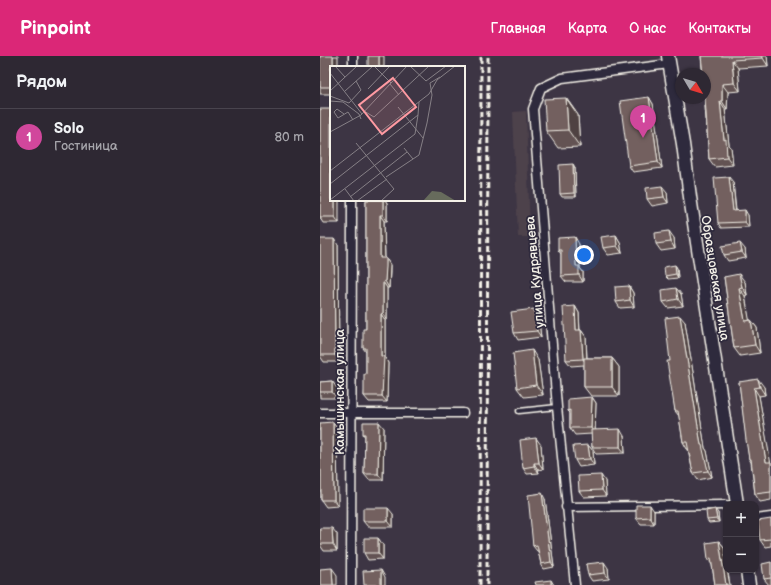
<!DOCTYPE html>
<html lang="ru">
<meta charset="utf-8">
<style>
:root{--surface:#2e2833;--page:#36303b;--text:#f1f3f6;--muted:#a7a6ac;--line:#49444e;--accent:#db2777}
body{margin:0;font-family:"Balsamiq Sans",sans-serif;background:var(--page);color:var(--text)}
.controls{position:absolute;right:12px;bottom:12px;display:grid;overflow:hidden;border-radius:8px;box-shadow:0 1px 3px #0004}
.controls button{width:36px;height:36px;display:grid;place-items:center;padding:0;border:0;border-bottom:1px solid var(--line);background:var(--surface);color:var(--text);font:20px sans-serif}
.compass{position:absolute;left:355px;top:12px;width:36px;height:36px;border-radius:50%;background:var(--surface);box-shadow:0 1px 3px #0004;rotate:128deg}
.you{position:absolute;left:264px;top:199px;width:14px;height:14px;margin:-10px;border:3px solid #fff;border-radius:50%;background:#1a73e8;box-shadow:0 0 0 6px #1a73e833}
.badge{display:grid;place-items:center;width:26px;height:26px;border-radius:50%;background:var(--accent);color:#fff;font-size:13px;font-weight:700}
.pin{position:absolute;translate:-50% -33px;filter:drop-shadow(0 1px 2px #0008)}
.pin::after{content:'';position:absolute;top:21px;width:14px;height:12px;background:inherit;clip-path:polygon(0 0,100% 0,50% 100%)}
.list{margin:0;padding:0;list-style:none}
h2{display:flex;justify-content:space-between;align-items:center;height:52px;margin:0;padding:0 16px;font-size:17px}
h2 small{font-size:13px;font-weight:400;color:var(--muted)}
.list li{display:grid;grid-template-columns:26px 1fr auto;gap:12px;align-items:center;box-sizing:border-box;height:56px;padding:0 16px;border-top:1px solid var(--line)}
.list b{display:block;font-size:15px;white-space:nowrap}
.list p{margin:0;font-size:13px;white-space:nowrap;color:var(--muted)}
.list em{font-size:13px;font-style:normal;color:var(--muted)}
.map{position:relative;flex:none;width:451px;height:529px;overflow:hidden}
header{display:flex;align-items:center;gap:24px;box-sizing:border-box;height:56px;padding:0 20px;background:var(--accent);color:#fff}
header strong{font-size:19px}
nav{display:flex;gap:22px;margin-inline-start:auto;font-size:14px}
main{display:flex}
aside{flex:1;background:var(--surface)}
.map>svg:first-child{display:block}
.built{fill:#4d424c}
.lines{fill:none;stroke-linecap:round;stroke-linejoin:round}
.lane-casing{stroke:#f4f1e8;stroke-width:7}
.street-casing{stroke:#f4f1e8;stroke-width:11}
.secondary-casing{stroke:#f4f1e8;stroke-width:15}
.lane{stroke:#2f2a3d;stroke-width:4}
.street{stroke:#2f2a3d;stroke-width:8}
.secondary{stroke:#2f2a3d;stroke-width:12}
.rail{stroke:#f4f1e8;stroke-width:3;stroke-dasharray:6 3;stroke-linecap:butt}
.wall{fill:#635352;stroke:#f4f1e8}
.shaded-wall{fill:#504342;stroke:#f4f1e8}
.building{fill:#73605f;stroke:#f4f1e8}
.labels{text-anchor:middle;stroke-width:3.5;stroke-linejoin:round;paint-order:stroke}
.street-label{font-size:13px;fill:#f4f1e8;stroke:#2f2a3d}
.inset-road{fill:none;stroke:#868086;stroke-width:1}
.view{fill:#ff9aa2;fill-opacity:0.15;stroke:#ff9aa2;stroke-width:2}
.inset-edge{fill:none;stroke:#f4f1e8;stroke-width:2}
</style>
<header>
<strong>Pinpoint</strong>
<nav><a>Главная</a><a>Карта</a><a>О нас</a><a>Контакты</a></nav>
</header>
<main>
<aside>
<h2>Рядом<small></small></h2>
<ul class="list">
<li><span class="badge" style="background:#d1479c">1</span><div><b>Solo</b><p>Гостиница</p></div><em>80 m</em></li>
</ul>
</aside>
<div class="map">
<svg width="451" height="529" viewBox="0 0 451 529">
<rect width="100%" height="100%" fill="#3d3544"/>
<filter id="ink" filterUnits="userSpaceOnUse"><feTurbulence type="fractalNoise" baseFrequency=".025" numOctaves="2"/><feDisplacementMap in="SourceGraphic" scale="8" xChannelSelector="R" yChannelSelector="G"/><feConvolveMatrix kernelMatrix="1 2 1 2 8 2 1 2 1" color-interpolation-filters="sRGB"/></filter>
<g filter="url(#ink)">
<path class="built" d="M 206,55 L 210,181 L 198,181 L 193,56 Z"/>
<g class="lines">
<defs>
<path id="lane" d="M 199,355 L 237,351"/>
<path id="street" d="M 33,11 L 33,0
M 0,357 L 143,357
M 246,451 L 406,449
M 436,463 L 451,461
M 31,529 L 32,144
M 255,529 L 237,351 L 213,53 L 221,32 L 242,22 L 349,8"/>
<path id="secondary" d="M 348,0 L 363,88 L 370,141 L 417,448
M 427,514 L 429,529"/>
</defs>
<use href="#lane" class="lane-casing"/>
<use href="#street" class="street-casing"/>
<use href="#secondary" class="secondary-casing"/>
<use href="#lane" class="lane"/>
<use href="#street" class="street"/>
<use href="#secondary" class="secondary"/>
<path class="rail" d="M 160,529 L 161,0
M 167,529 L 168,0"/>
</g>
<path class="wall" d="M 0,0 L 11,11 L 11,38 L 0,38 Z
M 381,0 L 447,0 L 448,10 L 418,12 L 420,35 L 408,36 L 407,53 L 405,53 L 409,89 L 411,91 L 413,109 L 395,111 L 389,103 Z
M 329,41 L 333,48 L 342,112 L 313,116 L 309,110 Z
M 246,42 L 258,59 L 260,91 L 238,92 L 226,75 Z
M 0,53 L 19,167 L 3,167 L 0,162 Z
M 253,108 L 255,112 L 256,141 L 242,141 L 240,138 Z
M 413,126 L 416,154 L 428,159 L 429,171 L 401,172 L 398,167 Z
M 347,136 L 348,147 L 332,150 L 327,143 Z
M 46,144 L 65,144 L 67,147 L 67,165 L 64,165 L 65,202 L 66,202 L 70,209 L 70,217 L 69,232 L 67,232 L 67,264 L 65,264 L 65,302 L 68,307 L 67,346 L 49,346 L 44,340 L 46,318 L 46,296 L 43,292 L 46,273 Z
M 296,179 L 300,186 L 302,197 L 288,199 L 283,192 Z
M 354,182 L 355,193 L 341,195 L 336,188 Z
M 0,183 L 18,189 L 19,306 L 4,306 L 0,300 Z
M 259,188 L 260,212 L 263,216 L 263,226 L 246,226 L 241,220 L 241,198 L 238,194 Z
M 425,193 L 426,202 L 408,205 L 404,199 Z
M 355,209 L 357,212 L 358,222 L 348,223 L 345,220 Z
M 404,221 L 425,226 L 427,239 L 425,240 L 429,264 L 431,264 L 437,272 L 440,297 L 420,300 L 414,292 Z
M 309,230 L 313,237 L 314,251 L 300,252 L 296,246 Z
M 356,232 L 361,238 L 363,250 L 348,252 L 343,246 Z
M 255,250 L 259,257 L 260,274 L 261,274 L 266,281 L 267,302 L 292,302 L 299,311 L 299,340 L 271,340 L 264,331 L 264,309 L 251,310 L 246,304 Z
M 214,253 L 218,260 L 221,281 L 198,284 L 194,277 Z
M 365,266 L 385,392 L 387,395 L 392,421 L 378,424 L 373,417 L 368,393 L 367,393 L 363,386 L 359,360 L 355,355 L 350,305 Z
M 218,304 L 223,339 L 204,341 L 197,332 Z
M 12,325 L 17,332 L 17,342 L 0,342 L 0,326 Z
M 419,326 L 444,331 L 445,339 L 439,340 L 450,406 L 451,406 L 451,444 L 440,446 L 435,438 L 431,406 L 429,403 Z
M 272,341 L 276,347 L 275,374 L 304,380 L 305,397 L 276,398 L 272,391 L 272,378 L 255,379 L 250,372 L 250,357 L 248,355 Z
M 0,367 L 17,373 L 18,450 L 6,451 L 1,444 L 1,420 L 0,420 Z
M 64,372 L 63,424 L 49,424 L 44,418 L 45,381 L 43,378 Z
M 221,389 L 223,413 L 218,414 L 219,417 L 207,418 L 203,412 Z
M 268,389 L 273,395 L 274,409 L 259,411 L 255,404 Z
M 285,425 L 286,440 L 264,441 L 259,435 Z
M 225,443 L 234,511 L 224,513 L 221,508 L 218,495 L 217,495 L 213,490 Z
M 334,455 L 334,468 L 321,468 L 316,462 Z
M 398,457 L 399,466 L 389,467 L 387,464 Z
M 73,458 L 73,471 L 48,471 L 43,465 Z
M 451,463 L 451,490 L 445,491 L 440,484 Z
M 0,472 L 17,478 L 17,495 L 4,495 L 0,489 Z
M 58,482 L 63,489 L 63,503 L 48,504 L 44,497 Z
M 399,485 L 404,491 L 410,529 L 395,529 L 392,509 L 388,503 Z
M 451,506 L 451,529 L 449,529 L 444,523 Z
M 288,512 L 289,523 L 272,525 L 268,519 Z"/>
<path class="shaded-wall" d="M 13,0 L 18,0 L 18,11 L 13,11 Z
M 59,0 L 64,0 L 64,11 L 59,11 Z
M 442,0 L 447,0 L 448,10 L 443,2 Z
M 412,4 L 418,12 L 420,35 L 414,27 Z
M 402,28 L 408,36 L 407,53 L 402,45 Z
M 329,41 L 333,48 L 342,112 L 338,106 Z
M 246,42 L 258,59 L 260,91 L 248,74 Z
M 400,45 L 405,53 L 409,89 L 411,91 L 413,109 L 407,101 L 404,84 Z
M 253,108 L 255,112 L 256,141 L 254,137 Z
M 409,121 L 413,126 L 416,160 L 413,155 Z
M 342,130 L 347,136 L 348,147 L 344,141 Z
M 15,144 L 19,144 L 19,167 L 15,161 Z
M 63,144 L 65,144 L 67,147 L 67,165 L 63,159 Z
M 425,154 L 428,159 L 429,171 L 425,166 Z
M 60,159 L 64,165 L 65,209 L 60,202 Z
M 349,175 L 354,182 L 355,193 L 351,186 Z
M 296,179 L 300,186 L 302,197 L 297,190 Z
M 255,181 L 259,188 L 260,212 L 263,216 L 263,226 L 259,219 L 256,210 Z
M 14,183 L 18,189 L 19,306 L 15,299 Z
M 420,187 L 425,193 L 426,202 L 422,196 Z
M 66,202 L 70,209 L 69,232 L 65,225 Z
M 355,209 L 357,212 L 358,222 L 356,218 Z
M 419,218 L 425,226 L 427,239 L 422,231 Z
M 63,226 L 67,232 L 67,264 L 63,257 Z
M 309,230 L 313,237 L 314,251 L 310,244 Z
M 356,232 L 361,238 L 363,250 L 358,243 Z
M 419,232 L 425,240 L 431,273 L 425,265 Z
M 255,250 L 259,257 L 260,281 L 256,274 Z
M 214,253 L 218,260 L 221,281 L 217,275 Z
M 61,258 L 65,264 L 65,302 L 68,307 L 67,346 L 62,340 L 61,300 Z
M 360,260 L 365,266 L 385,392 L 387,395 L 392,421 L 388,415 L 381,389 Z
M 431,264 L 437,272 L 440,297 L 435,289 Z
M 261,274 L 266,281 L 267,309 L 263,303 Z
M 212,294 L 218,304 L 223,339 L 216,329 Z
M 292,302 L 299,311 L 299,340 L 292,331 Z
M 438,323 L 444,331 L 445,339 L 440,331 Z
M 12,325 L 17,332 L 17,342 L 12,336 Z
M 434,332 L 439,340 L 451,409 L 446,406 Z
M 272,341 L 276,347 L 275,378 L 271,372 Z
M 13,366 L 17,373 L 18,450 L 14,444 Z
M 59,366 L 64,372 L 63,424 L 58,418 Z
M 300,373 L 304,380 L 305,397 L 300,391 Z
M 216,382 L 221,389 L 223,413 L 219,407 Z
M 268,389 L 273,395 L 274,409 L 270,403 Z
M 214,407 L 218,414 L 219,417 L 214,410 Z
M 281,419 L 285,425 L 286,440 L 282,434 Z
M 222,437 L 225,443 L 234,511 L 231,506 Z
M 330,449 L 334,455 L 334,468 L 330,461 Z
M 68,452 L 73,458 L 73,471 L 68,465 Z
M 395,453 L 398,457 L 399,466 L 397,463 Z
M 12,472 L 17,478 L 17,495 L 13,488 Z
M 58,482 L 63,489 L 63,503 L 58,497 Z
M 399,485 L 404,491 L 406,506 L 406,514 L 407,514 L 410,529 L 406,529 Z
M 284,506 L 288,512 L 289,523 L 285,517 Z
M 12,512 L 17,519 L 17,529 L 13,529 Z
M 61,514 L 65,521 L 65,529 L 61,529 Z
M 231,524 L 234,529 L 231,529 Z"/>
<path class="building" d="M 0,0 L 13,0 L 13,11 L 11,11 L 11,31 L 0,31 Z
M 48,0 L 59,0 L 59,11 L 48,11 Z
M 381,0 L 442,0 L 443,2 L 412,4 L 414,27 L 402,28 L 402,45 L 400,45 L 404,84 L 406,83 L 407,101 L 389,103 L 385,42 L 385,18 L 383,18 Z
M 329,41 L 338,106 L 309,110 L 300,45 Z
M 246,42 L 248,74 L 226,75 L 224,43 Z
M 0,53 L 11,53 L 11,144 L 15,144 L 15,161 L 0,161 Z
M 253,108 L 254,137 L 240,138 L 239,109 Z
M 409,121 L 413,155 L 425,154 L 425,166 L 398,167 L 394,122 Z
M 342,130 L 344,141 L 327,143 L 326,132 Z
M 46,144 L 63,144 L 63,159 L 60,159 L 60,202 L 66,202 L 66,211 L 65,225 L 63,226 L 63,257 L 61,258 L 61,300 L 64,300 L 62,340 L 44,340 L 44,318 L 46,318 L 46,292 L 43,292 L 43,273 L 46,273 Z
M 349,175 L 351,186 L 336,188 L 335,177 Z
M 296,179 L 297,190 L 283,192 L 281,181 Z
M 255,181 L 256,210 L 259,210 L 259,219 L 241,220 L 241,194 L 238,194 L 238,182 Z
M 0,183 L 14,183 L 15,299 L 0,299 Z
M 420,187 L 422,196 L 404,199 L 402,190 Z
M 355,209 L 356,218 L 345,220 L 344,211 Z
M 419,218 L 422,231 L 419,232 L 425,265 L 431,264 L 435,289 L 414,292 L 404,221 Z
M 309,230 L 310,244 L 296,246 L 295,231 Z
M 356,232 L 358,243 L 343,246 L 342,234 Z
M 255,250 L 256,274 L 261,274 L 263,303 L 246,304 L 243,251 Z
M 214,253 L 217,275 L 194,277 L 191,256 Z
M 360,260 L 381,389 L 382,389 L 388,415 L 373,417 L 367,386 L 363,386 L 358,355 L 355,355 L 347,305 L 350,305 L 345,262 Z
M 212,294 L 216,329 L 197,332 L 193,297 Z
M 264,302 L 292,302 L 292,331 L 264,331 Z
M 438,323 L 440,331 L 434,332 L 446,406 L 451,406 L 451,436 L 435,438 L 431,403 L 429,403 L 426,384 L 419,326 Z
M 12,325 L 12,336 L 0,336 L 0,326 Z
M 272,341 L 271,372 L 250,372 L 250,354 L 248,355 L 248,343 Z
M 13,366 L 14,444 L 1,444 L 1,414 L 0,414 L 0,367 Z
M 43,366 L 59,366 L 58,418 L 44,418 L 45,378 L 43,378 Z
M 300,373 L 300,391 L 272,391 L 271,374 Z
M 216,382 L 219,407 L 214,407 L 214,410 L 203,412 L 200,384 Z
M 268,389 L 270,403 L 255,404 L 253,390 Z
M 281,419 L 282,434 L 259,435 L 258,420 Z
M 222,437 L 231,506 L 221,508 L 217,489 L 213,490 L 208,439 Z
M 316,449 L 330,449 L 330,461 L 316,462 Z
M 43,452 L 68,452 L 68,465 L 43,465 Z
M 395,453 L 397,463 L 387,464 L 386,455 Z
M 451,463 L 451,483 L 440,484 L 438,465 Z
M 0,472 L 12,472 L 13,488 L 0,488 Z
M 44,482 L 58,482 L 58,497 L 44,497 Z
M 399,485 L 406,529 L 395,529 L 391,502 L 388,503 L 386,487 Z
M 284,506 L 285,517 L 268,519 L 266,508 Z
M 451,506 L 451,522 L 444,523 L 442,508 Z
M 12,512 L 13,529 L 0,529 L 0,513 Z
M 61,514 L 61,529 L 44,529 L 43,515 Z
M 231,524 L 231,529 L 216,529 L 215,526 Z"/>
</g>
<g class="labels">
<g class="street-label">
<text transform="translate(214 216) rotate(-95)" y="5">улица Кудрявцева</text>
<text transform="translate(396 222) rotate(81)" y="5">Образцовская улица</text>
<text transform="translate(19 336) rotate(-90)" y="5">Камышинская улица</text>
</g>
</g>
<g transform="translate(10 10)">
<rect width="135" height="135" fill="#3d3544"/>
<path d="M 102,125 L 111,126 L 126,135 L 93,135 Z" fill="#676b5c"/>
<path class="inset-road" d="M 5,0 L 15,11M 44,0 L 61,17M 80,0 L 96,15 L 116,0M 0,7 L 32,48M 60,18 L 69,29M 38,23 L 60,0M 0,25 L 27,0M 15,25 L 43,0M 0,30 L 19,37 L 31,24 L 26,15M 0,35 L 13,36 L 29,48 L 31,53M 68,41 L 93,72M 34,45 L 44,51 L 99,0M 14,48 L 7,43 L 4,46 L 8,52 L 18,46 L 23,54M 0,66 L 31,49 L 77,0M 26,77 L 64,123 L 51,135M 74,82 L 83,93M 0,105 L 99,28 L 107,14 L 125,0M 56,111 L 89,89 L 97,57 L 102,29 L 100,17 L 110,11M 0,118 L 88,49 L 89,36M 15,123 L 24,135M 20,131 L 77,86M 0,134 L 85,68 L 88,49M 27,135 L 57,113"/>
<path class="view" d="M 63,12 L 86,41 L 52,68 L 29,39 Z"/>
<rect width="135" height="135" class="inset-edge"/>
</g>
</svg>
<div class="controls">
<button>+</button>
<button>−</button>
</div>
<svg class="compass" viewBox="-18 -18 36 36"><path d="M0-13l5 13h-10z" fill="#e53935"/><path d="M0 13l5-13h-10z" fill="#a7a6ac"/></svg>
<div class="you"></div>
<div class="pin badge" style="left:323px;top:82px;background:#d1479c">1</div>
</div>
</main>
